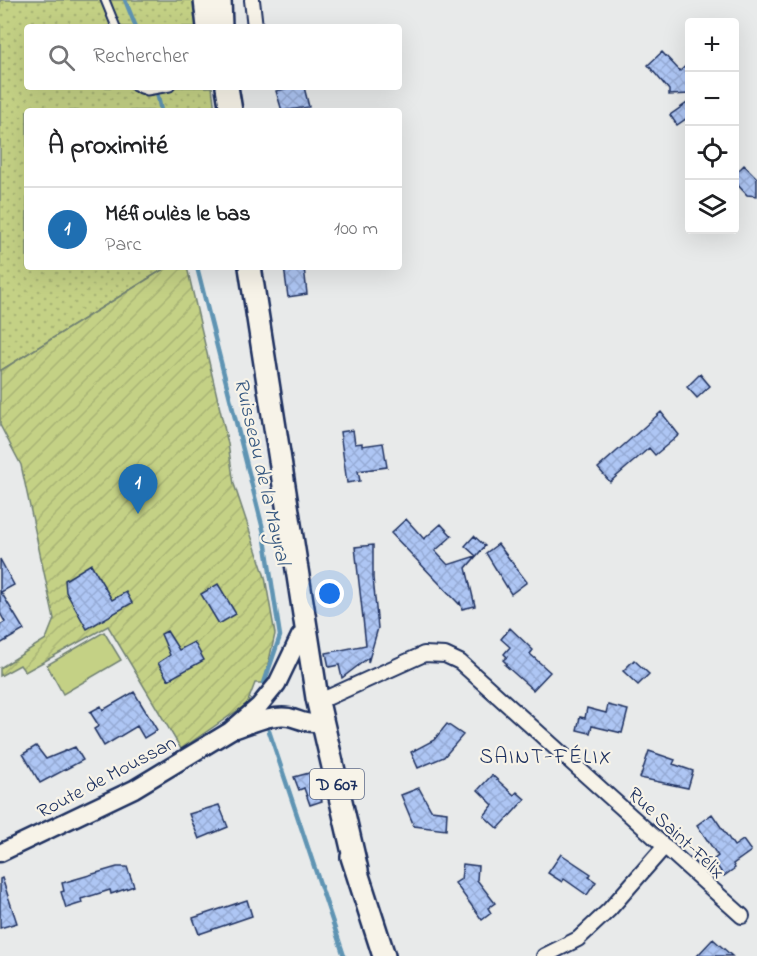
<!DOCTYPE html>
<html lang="fr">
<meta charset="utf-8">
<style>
:root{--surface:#fff;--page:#f2f2f2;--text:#202124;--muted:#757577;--line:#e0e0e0;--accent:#1f6fb2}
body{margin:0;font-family:"Indie Flower",sans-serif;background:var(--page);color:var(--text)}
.controls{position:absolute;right:18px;top:18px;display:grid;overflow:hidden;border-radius:6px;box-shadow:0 6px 24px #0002}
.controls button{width:54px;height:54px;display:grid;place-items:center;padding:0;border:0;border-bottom:2px solid var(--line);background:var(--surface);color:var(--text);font:30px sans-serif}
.you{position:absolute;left:330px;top:594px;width:21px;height:21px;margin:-15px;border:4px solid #fff;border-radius:50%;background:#1a73e8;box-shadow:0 0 0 9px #1a73e833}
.badge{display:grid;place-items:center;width:39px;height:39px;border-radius:50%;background:var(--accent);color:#fff;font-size:20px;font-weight:700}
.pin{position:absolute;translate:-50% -50px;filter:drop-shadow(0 2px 3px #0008)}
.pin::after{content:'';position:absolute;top:32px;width:21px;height:18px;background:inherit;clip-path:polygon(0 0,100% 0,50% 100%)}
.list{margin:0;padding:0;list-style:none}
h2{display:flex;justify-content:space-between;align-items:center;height:78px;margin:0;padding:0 24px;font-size:26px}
h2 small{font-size:20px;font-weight:400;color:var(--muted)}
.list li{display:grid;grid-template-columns:39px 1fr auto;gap:18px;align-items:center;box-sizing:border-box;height:84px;padding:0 24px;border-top:2px solid var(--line)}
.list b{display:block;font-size:22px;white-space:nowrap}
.list p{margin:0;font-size:20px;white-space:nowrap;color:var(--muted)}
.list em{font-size:20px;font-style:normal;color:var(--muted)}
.icon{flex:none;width:33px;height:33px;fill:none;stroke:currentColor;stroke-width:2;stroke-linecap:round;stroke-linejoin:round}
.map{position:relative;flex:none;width:757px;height:956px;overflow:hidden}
.search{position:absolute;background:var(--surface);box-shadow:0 6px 24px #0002;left:24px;top:24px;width:378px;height:66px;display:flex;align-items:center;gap:15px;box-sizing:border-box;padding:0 21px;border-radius:6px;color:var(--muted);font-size:22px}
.panel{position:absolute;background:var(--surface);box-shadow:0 6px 24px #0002;left:24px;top:108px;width:378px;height:162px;border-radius:6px}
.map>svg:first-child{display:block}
.grass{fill:url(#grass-dots);stroke:#708072;stroke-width:1.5}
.garden{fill:url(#garden-furrows);stroke:#708072;stroke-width:1.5}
.pitch{fill:#c4d185;stroke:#708072;stroke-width:1.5}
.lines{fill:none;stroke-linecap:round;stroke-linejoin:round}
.stream{stroke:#5e94b3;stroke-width:4.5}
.building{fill:url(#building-cross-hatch);stroke:#1b2f5e;stroke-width:1.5}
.service-casing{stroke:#1b2f5e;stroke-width:11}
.minor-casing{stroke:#1b2f5e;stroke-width:18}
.tertiary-casing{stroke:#1b2f5e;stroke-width:21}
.primary-casing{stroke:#1b2f5e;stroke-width:26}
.service{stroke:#f7f3e8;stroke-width:7}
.minor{stroke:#f7f3e8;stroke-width:14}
.tertiary{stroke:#f7f3e8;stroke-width:16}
.primary{stroke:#f7f3e8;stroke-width:21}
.labels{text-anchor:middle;stroke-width:4.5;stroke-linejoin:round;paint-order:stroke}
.shield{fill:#f7f3e8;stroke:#5d6a87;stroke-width:1.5}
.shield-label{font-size:18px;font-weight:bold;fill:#1b2f5e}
.street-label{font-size:20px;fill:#1b2f5e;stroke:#f7f3e8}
.water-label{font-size:21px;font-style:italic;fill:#375981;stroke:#f7f3e8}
.neighbourhood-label{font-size:21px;letter-spacing:1.5px;fill:#1b2f5e;stroke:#f7f3e8}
</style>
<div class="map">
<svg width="757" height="956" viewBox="0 0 757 956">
<defs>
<pattern id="grass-dots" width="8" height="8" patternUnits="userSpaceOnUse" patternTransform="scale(1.5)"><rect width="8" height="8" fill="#c4d185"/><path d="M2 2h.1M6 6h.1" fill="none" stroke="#a8b475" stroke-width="1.8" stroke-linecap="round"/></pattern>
<pattern id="garden-furrows" width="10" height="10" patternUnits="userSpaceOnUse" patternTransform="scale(1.5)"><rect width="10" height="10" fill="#c4d185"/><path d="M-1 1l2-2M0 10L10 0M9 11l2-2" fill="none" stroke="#a8b475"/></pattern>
<pattern id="building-cross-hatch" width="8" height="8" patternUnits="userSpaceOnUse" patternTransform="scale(1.5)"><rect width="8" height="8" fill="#aec6f4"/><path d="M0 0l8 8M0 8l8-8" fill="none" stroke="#95aad4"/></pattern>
</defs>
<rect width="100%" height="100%" fill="#e8eaea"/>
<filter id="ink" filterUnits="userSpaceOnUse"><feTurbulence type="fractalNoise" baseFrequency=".0167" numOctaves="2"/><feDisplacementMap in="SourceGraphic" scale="12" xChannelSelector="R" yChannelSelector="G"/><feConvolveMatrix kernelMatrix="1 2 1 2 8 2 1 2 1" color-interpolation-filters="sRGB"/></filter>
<g filter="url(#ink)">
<path class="grass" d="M 0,0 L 199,0 L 203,27 L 27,27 L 27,87 L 212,87 L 215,111 L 27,111 L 27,267 L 167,267 L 0,371 Z"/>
<path class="garden" d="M 167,267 L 187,267 L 228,444 L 234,484 L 265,577 L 275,634 L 264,683 L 255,683 L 247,704 L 181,749 L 108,626 L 25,672 L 20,665 L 0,676 L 0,668 L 46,639 L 54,619 L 21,465 L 0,425 L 0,371 Z"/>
<path class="pitch" d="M 104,632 L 121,660 L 63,694 L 47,665 Z"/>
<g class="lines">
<path class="stream" d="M 125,0 L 136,27
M 156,87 L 161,111
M 197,267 L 264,533 L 280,636 L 264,683
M 269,731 L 344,956"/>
</g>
<path class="building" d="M 662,52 L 680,71 L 690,62 L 690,94 L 669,95 L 669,90 L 648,65 Z
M 292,87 L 304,87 L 309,107 L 282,111 L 276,91 Z
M 690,101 L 690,116 L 677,125 L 670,115 Z
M 744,165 L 757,178 L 757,196 L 747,195 L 735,182 L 735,174 Z
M 284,267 L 304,267 L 307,294 L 288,297 Z
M 700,374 L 710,386 L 697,398 L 687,387 Z
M 661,412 L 679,435 L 655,455 L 649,448 L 610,482 L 598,468 Z
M 353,430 L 355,444 L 362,443 L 362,446 L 383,443 L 387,467 L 358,471 L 360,481 L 347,483 L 340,432 Z
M 406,519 L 424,539 L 441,524 L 452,536 L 435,551 L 448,565 L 476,556 L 465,546 L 474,536 L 485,546 L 466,568 L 475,606 L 462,609 L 460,602 L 459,604 L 391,533 Z
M 498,544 L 527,582 L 511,594 L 486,553 Z
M 373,545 L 373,578 L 378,628 L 368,663 L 368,658 L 342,678 L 339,665 L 329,667 L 326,653 L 366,645 L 355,547 Z
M 0,559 L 14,585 L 1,592 L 24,630 L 0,644 L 0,625 L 5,622 L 0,613 Z
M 91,564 L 112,600 L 126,592 L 132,603 L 87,629 L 66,592 L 65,580 Z
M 218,584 L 236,614 L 219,624 L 201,594 Z
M 510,628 L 533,650 L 530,654 L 550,672 L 533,690 L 505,665 L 507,664 L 503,660 L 507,657 L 504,654 L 510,647 L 501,639 Z
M 167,631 L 179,650 L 194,642 L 204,660 L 168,680 L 158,663 L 170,655 L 161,634 Z
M 634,660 L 649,674 L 638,685 L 623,671 Z
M 134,692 L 157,730 L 144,738 L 137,726 L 104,746 L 94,729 L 99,726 L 90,712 L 101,706 L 103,710 Z
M 608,705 L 628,710 L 622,733 L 592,726 L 590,733 L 577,730 L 580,717 L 585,718 L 587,708 L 606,713 Z
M 447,724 L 463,735 L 444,757 L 418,768 L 411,752 L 434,740 Z
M 36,746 L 46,759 L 75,747 L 83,760 L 40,783 L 23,754 Z
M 649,751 L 675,760 L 673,764 L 693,771 L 688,788 L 640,778 Z
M 313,772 L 322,801 L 310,805 L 304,788 L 299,790 L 294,777 Z
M 492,775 L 514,795 L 517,792 L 525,799 L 498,829 L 484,816 L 493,805 L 478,790 Z
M 419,788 L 431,810 L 447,812 L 446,830 L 414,826 L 401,795 Z
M 219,805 L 228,827 L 199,839 L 189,814 Z
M 712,814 L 734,846 L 743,840 L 751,851 L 733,864 L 735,868 L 724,876 L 713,860 L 718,856 L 697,825 Z
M 561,854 L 591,874 L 589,877 L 596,882 L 587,895 L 564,879 L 562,882 L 548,873 Z
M 463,864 L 478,866 L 477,880 L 495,903 L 488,908 L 491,913 L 482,920 L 455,883 L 461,879 Z
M 117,867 L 127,867 L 134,886 L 111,894 L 110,890 L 81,899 L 82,903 L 66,908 L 61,892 L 64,891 L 62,883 Z
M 2,878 L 17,923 L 0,928 L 0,879 Z
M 247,900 L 252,916 L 199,934 L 193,918 Z
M 713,939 L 732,956 L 697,956 Z"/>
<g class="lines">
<defs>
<path id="service" d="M 105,0 L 116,27
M 135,87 L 147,91 L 170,87"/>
<path id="minor" d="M 252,0 L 255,27
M 317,698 L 329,697 L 424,654 L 445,655 L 460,662 L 742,916
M 544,956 L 578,939 L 609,910 L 665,846"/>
<path id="tertiary" d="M 236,729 C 252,724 272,714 289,717 C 298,719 304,723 313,723
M 0,853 L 134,789 L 230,731 L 259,706 L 277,684 L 300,636"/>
<path id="primary" d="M 205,0 L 208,27
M 220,0 L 221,27
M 227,87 L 231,111
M 250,267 L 317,698 L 357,870
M 352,857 L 384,956"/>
</defs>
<use href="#service" class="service-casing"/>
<use href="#minor" class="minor-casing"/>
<use href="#tertiary" class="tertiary-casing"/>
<use href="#primary" class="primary-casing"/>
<use href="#service" class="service"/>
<use href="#minor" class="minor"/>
<use href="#tertiary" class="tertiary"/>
<use href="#primary" class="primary"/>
</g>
</g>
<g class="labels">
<rect class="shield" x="310" y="769" width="54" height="30" rx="4.5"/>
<g class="shield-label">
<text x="337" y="790">D 607</text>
</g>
<g class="street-label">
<text transform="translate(106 776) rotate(-28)" y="7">Route de Moussan</text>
<text transform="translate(677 832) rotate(43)" y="7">Rue Saint-Félix</text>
</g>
<g class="water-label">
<text transform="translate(263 471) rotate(77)" y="7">Ruisseau de la Mayral</text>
</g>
<g class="neighbourhood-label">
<text x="546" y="763">SAINT-FÉLIX</text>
</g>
</g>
</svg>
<div class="controls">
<button>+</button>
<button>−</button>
<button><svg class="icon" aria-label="locate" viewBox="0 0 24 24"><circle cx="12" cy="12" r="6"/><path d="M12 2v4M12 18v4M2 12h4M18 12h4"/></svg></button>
<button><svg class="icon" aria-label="layers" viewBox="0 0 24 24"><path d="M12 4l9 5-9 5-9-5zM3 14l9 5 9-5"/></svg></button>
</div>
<div class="you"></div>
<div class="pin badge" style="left:138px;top:514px">1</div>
<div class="search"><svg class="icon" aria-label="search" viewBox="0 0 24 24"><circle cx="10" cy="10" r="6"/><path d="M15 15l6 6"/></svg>Rechercher</div>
<section class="panel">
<h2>À proximité<small></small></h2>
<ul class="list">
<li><span class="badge">1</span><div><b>Méfioulès le bas</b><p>Parc</p></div><em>100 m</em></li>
</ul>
</section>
</div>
